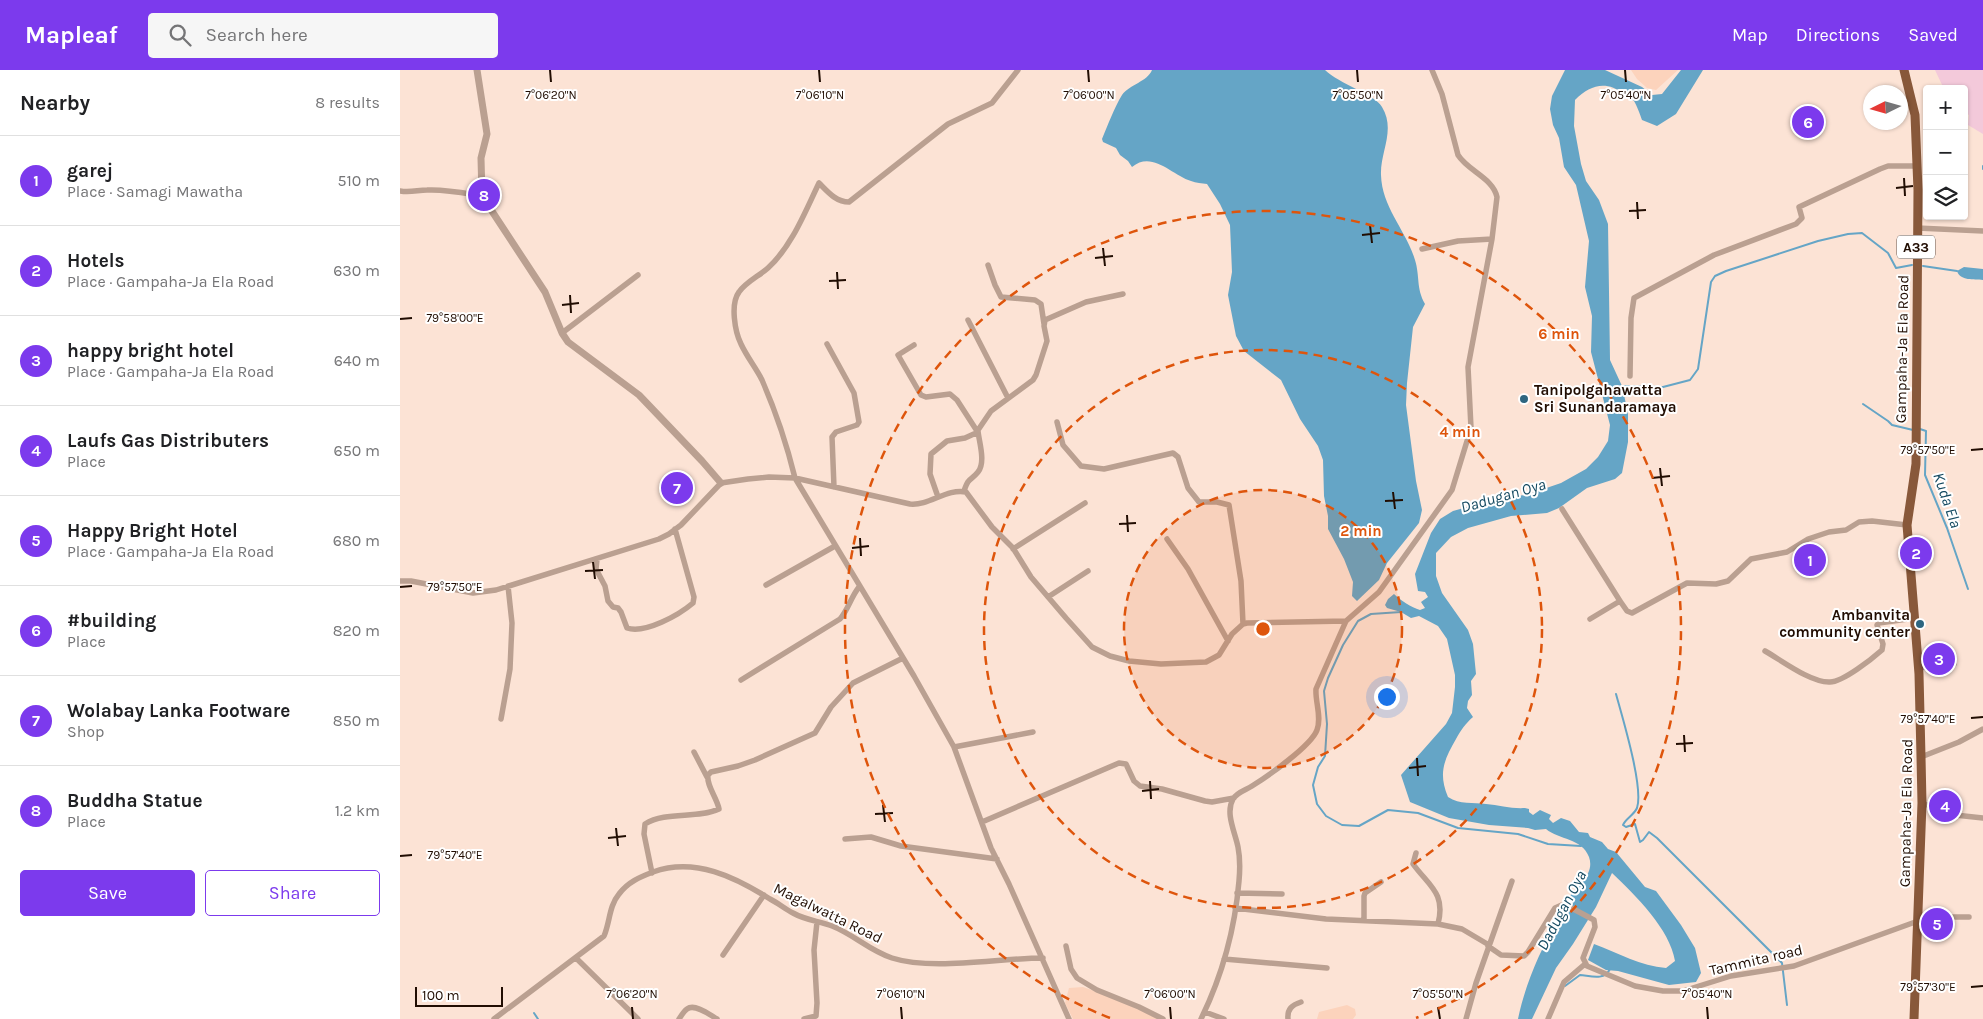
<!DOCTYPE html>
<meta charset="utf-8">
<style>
:root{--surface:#fff;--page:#f6f6f6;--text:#202124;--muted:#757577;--line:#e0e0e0;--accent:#7c3aed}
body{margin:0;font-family:Karla,sans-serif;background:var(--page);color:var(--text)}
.controls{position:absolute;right:15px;top:15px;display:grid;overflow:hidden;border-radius:5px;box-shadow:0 1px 4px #0004}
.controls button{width:45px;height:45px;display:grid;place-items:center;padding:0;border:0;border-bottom:1px solid var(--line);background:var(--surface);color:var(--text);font:25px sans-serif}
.compass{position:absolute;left:1463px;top:15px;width:45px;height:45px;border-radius:50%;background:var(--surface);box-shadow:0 1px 4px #0004;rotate:265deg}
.scale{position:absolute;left:15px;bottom:12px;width:88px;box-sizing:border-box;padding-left:5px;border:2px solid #210d02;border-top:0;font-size:14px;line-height:18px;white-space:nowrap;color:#210d02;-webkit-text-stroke:4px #fff;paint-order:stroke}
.you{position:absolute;left:986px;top:626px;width:18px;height:18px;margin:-12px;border:4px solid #fff;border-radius:50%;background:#1a73e8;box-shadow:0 0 0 8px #1a73e833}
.badge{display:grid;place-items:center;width:32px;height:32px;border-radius:50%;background:var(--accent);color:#fff;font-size:16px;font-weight:700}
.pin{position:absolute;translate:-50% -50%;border:2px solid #fff;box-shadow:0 1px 5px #0006}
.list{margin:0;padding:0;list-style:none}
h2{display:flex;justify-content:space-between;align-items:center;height:65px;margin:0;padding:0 20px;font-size:21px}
h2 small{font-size:16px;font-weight:400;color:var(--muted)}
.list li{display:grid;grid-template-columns:32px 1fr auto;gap:15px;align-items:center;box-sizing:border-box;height:90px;padding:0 20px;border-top:1px solid var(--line)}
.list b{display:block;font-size:19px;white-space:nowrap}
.list p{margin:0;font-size:16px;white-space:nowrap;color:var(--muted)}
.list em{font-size:16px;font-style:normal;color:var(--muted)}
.actions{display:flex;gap:10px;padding:15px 20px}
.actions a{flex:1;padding:11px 0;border:1px solid var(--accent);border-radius:5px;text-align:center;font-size:18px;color:var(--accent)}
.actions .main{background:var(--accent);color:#fff}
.icon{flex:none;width:28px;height:28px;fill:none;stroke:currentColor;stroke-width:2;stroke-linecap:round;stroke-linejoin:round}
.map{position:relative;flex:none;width:1583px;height:949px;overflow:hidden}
header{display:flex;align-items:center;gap:30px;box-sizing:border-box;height:70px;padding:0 25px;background:var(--accent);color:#fff}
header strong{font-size:24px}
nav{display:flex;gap:28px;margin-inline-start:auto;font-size:18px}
.search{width:350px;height:45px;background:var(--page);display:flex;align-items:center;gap:12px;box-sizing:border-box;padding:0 18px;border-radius:5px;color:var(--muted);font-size:19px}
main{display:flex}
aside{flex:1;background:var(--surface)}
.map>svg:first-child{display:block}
.built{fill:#fcd3bc}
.green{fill:#f3c9da}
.water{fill:#65a5c6}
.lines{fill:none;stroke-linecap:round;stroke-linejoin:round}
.stream{stroke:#65a5c6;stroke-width:2}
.minor{stroke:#baa091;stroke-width:5.5}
.tertiary{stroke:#baa091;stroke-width:7}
.trunk{stroke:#88583a;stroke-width:9}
.ticks{fill:none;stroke:#210d02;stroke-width:2}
.ring{fill:none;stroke:#de550c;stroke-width:2.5;stroke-dasharray:9 6}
.poi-dot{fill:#2e6680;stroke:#fff;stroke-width:2}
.labels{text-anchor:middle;stroke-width:4;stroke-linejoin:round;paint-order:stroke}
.shield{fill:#fff;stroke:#64564e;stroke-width:1}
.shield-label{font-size:14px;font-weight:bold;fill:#210d02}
.street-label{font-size:15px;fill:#210d02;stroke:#fff}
.poi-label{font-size:15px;font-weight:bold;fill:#210d02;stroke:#fff;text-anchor:start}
.water-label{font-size:16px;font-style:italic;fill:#154a61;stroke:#fff}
.ticks-label{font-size:12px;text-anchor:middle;fill:#210d02;stroke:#fff;stroke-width:4;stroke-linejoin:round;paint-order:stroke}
.centre{fill:#de550c;stroke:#fff;stroke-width:2.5}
.ring-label{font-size:15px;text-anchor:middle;font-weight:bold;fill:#de550c;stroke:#fff;stroke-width:4;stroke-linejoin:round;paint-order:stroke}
</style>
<header>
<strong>Mapleaf</strong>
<div class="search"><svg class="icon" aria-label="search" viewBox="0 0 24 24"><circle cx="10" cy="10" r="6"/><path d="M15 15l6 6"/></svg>Search here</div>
<nav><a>Map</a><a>Directions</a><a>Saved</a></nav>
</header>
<main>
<aside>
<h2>Nearby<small>8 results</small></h2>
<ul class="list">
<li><span class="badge">1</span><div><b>garej</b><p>Place · Samagi Mawatha</p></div><em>510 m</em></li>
<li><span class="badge">2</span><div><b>Hotels</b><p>Place · Gampaha-Ja Ela Road</p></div><em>630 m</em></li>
<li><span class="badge">3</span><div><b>happy bright hotel</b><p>Place · Gampaha-Ja Ela Road</p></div><em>640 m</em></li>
<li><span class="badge">4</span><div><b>Laufs Gas Distributers</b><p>Place</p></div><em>650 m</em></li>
<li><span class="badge">5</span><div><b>Happy Bright Hotel</b><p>Place · Gampaha-Ja Ela Road</p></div><em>680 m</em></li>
<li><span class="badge">6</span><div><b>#building</b><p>Place</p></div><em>820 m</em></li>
<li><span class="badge">7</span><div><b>Wolabay Lanka Footware</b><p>Shop</p></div><em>850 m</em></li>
<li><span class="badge">8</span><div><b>Buddha Statue</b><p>Place</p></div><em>1.2 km</em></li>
</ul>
<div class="actions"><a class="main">Save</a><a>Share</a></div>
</aside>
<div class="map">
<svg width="1583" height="949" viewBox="0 0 1583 949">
<rect width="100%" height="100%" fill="#fce3d5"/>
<path class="built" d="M 1231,0 L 1278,0 L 1256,20 L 1247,18 L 1237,9 Z
M 683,917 L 698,922 L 761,949 L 673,949 L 665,933 L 669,918 Z
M 947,935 L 955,939 L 956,945 L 953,949 L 917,949 L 919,942 Z"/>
<path class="green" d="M 1535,0 L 1583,0 L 1583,64 L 1568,55 L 1569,45 L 1564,42 L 1564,19 L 1544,19 Z"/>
<path class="water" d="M 752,0 L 925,0 C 939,14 975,24 982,37 C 996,60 980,82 981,105 C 982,138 1006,160 1015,190 C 1020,206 1016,218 1025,234 L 1013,257 L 1007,313 L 1006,335 L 1016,411 L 1022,440 L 1019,453 L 987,493 L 979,510 L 957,531 L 952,526 L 953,512 L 944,489 L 928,459 L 928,446 L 924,426 L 923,390 L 918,376 L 900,349 L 881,310 L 844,281 L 836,266 L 828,225 L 832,202 L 830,155 L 820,134 L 807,114 C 802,113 796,113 791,111 C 772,105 752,80 732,97 L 728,91 L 720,85 L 716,78 L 703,72 L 702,69 C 708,55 714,38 722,25 C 730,14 747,12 752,0 Z
M 1165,0 L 1205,0 L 1242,17 L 1252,25 L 1262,24 L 1281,0 L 1303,0 L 1276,44 L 1257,56 L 1242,50 C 1240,44 1237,36 1234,31 C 1231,28 1227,26 1224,24 C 1206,10 1190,15 1175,30 L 1174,56 L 1181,94 L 1186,111 L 1199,130 L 1208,154 L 1210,290 L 1222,316 L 1228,343 L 1228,372 L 1222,403 L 1215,409 L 1187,418 L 1159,438 L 1147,443 L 1111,446 L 1068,458 L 1051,467 L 1036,483 L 1036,506 L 1042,523 L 1068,560 L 1073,574 L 1076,604 L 1071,611 L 1072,625 L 1068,631 L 1067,638 L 1073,647 C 1065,654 1061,660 1056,669 C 1044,690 1038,703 1048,727 C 1060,735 1073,732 1086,734 C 1099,735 1112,739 1125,738 L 1129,739 L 1129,742 L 1133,745 L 1140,740 L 1151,745 L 1149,749 L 1153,753 L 1161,748 L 1170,751 L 1179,762 L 1188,763 L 1190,767 L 1202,772 L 1208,779 L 1216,782 L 1245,817 L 1256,821 L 1281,855 L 1295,878 L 1301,903 L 1296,912 L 1269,915 L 1218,901 L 1206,900 L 1188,890 L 1194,874 C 1218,883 1241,896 1266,898 L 1275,891 C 1270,859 1235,825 1212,803 L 1196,837 L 1173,874 L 1156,898 L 1132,949 L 1118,949 C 1125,915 1140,880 1158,850 C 1163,843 1165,834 1170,826 C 1178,815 1195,804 1189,787 C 1182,768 1159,770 1146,759 L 1135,760 L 1128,758 L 1089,755 L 1049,748 L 1010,732 L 1001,705 L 1046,654 L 1052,643 L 1055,617 L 1055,605 L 1047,569 L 1038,556 L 1019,546 L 1011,548 L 1001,542 L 987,538 L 985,535 L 988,529 L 994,524 C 1001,531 1011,537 1020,540 L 1025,538 L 1021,532 L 1028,527 L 1025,522 L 1018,521 L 1015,504 L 1031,463 L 1040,449 L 1053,441 L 1103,427 L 1126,425 L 1161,413 L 1186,399 L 1198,387 L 1208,371 L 1210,355 L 1191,282 L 1192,246 L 1185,217 L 1189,171 L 1176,115 L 1164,97 L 1159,68 L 1153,55 L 1150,39 L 1152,26 Z
M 1564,197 L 1583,199 L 1583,210 C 1574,209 1560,211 1557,201 Z"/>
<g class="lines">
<path class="stream" d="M 1583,96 L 1583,99
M 1523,196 L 1557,201
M 1222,316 L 1263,317 L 1290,310 L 1298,299 L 1311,212 L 1315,206 L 1326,201 L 1418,171 L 1448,164 L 1462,163 L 1488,183 L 1496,198 L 1512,195
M 1463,334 L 1488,351 L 1492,355 L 1513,360
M 1520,359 L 1526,361 L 1525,405 L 1547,458 L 1568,519
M 1001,542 L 971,544 L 958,551 L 943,575 L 928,608 L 924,621 L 927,654 L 925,686 L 918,697 L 913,715 L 917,734 L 926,746 L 942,755 L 959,756 L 988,740 L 1018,743 L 1058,758 L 1118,764 L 1148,774 L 1181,776
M 1216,624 C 1222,646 1244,718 1237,738 C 1234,745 1225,749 1223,755 L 1226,757 L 1235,754 L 1240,772 L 1243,770 L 1249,762 L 1257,768 L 1382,893 L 1387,935
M 1165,916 L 1180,905 C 1191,906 1204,911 1210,899
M 134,943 L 138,949"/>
<path class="minor" d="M 618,0 L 592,33 L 548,54 L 449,132 C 436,132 428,122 419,113 C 405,142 392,176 368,198 C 359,206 346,212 339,222 C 330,234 335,262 341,274 C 347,287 356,298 362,310 C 376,342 387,375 395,408 L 514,606 L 554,677 L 591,778 L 609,814 L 669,949
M 0,121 C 10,123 18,120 27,120 C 46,119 64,123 82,126
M 1517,158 L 1583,161
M 1022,179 L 1058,171 L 1092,169
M 588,195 L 595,215 L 601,227 L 635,230 L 641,234 L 644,254
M 568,250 L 608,328
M 162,263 L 238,205
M 427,274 L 454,323 L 459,352 L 457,355 L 436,362 L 432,367 L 434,417
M 514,275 L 498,285 L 521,325 L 526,327 L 550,324 L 557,330 L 577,361
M 1230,306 L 1231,248 L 1234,228 L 1314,185 L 1396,154 L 1402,148 L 1399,137 L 1480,99 L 1488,96 L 1518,96
M 657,352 L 663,375 L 681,396 L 704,399 L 773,383 L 778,387 L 788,418 L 799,432 L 817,432 L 829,435 L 841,511 L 843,554
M 564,421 C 569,406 570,412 578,402 C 586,392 579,372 578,361
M 538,427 L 530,404 L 531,384 L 547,371 L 565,368 L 576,363 L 591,341 L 633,310 L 636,305 L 647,271 L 644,256 L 645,250 L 686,232 L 723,224
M 1162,439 L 1220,531 L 1227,541 L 1232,543 L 1287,513 L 1316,514 L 1328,511 L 1351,489 L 1387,482 L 1408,469 L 1429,462 L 1446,460 L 1459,452 L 1472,451 L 1507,455
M 767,469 L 788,499 L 828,571
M 613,479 L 685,433
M 197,489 L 196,499 L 205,516 L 208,531 L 213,537 L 218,538 L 221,542 L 227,558 C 245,564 279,545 293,533 L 294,527 L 275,459
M 0,511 L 11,511 L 73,523 L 96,520 L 259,469 L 269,464 L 281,455 L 321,413 L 348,409 L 369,407 L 395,408 L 510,434 C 529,436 547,418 566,422 L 592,457 L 613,478 L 631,507 L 666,548 L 692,577 L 710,586 L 729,591 L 761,594 L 806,592 L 819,585 L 832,564 L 843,554 L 847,553 L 946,551
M 366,515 L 435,476
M 648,527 L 688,501
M 1190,549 L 1220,531
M 1365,581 C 1381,590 1411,613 1430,612 C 1443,612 1473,588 1482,580 L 1483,574 L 1477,555 L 1479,553 L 1515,548
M 1518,598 L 1554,594
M 341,610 L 440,549 C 448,540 451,527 459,517
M 101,649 L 110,599 L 112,553 L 108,516
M 554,677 L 633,662
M 294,682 L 307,707
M 1521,687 L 1559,672 L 1583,659
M 1522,733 L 1555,745 L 1583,748
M 582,752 L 719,693 L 726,694 L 734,711 L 740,716 L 762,719 L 805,731 L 812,732 L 834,728
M 445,769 L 471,767 L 501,776 L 597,789
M 1016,783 L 1013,794 C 1029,816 1046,823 1038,854
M 252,803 L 244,764 L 245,754 C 266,741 297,749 319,739 C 317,728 306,715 308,705 L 311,702 L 338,696 L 355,690 L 415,663 L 431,637 L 453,613 L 503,588
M 837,823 L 882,824
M 835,838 L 926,849 L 1038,854 L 1062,859 L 1089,875
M 1518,847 L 1569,847
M 964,850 L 964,826 L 965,823 L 981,812
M 666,876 L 671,899 L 677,908 L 697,920 L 739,937 L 763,949
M 1088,876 L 1101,885 L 1124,886 L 1128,882 L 1155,838 L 1164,834 L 1194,850 L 1195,857 L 1183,888 L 1187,896 L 1235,916 L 1263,921 L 1283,921 L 1331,906 L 1394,896 L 1518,851
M 323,885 L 364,825
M 176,888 L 238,949
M 824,889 L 927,898
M 805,942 L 824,949
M 94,949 L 204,866 C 210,852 209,836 219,824 C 228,812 240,807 253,802 C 295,787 335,807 370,829 C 378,833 385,839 393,843 C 405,850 419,851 432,856 C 453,864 470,881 492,888 C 533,901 598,888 643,888
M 279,949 C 281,946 284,941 287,939 C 295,933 310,945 317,949
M 404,949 L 416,946 L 417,933 L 414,880 L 417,852
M 801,949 C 822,906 835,858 839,811 C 840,800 840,787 838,777 C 835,762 825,743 833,729 C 837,722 846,720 852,716 C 868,706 911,676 917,660 C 922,647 915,632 916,619 L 946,551 L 979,522 L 1052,420 L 1071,358 L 1068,297 L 1092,169 L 1097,127 C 1093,108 1068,101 1058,85 L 1042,24 L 1032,0
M 888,949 C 887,939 892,935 901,932
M 1066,949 L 1076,913 L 1112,811
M 1148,949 L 1164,912 L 1185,894"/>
<path class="tertiary" d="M 77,0 L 87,64 L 81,88 L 82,126 L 145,222 L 162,263 L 168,272 L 239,325 L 302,391 L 321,413"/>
<path class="trunk" d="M 1504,0 L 1515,45 L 1518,120 L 1516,394 L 1507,455 L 1519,604 L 1521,687 L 1522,733 L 1514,949"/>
</g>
<path class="ticks" d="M 150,0 L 151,12M 419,0 L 420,12M 688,0 L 689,12M 957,0 L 958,12M 1225,0 L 1226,12M 1504,108 L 1505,126M 1496,118 L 1513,116M 1237,132 L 1238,149M 1229,141 L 1246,140M 970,155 L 972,173M 962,165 L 980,163M 703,178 L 705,196M 695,188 L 713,186M 437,202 L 438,219M 429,211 L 446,210M 170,225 L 171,243M 162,235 L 179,233M 0,249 L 12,248M 1571,380 L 1583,379M 1260,398 L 1262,416M 1252,408 L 1270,406M 993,422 L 995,439M 985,431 L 1003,430M 727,445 L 728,462M 719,454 L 736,453M 460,468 L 461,486M 452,478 L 469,476M 193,492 L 195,509M 185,501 L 203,500M 0,517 L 12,516M 1571,648 L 1583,647M 1284,665 L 1285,682M 1276,674 L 1293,673M 1017,688 L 1018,706M 1009,698 L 1026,696M 750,711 L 751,729M 742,721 L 759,719M 483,735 L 485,752M 475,744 L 493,743M 216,758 L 218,776M 208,768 L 226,766M 0,786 L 12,785M 1571,917 L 1583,916M 232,937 L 233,949M 501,937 L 502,949M 770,937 L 771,949M 1038,937 L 1040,949M 1307,937 L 1308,949"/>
<circle cx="863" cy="559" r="139" fill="#de550c" fill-opacity=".12"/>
<g class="ring">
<circle cx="863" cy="559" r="139"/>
<circle cx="863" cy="559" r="279"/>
<path d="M710 948A418 418 0 1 1 1016 948"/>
</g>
<g class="poi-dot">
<circle cx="1124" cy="329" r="5"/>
<circle cx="1520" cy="554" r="5"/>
</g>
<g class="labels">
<rect class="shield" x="1497" y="165.5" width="38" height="23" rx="4"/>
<g class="shield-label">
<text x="1516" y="182">A33</text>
</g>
<g class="street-label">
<text transform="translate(1502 279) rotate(-89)" y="5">Gampaha-Ja Ela Road</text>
<text transform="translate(1506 743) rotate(-89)" y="5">Gampaha-Ja Ela Road</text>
<text transform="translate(428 843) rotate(26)" y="5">Magalwatta Road</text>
<text transform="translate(1356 890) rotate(-13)" y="5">Tammita road</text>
</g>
<g class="poi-label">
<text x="1134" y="325">Tanipolgahawatta<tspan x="1134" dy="17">Sri Sunandaramaya</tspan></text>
<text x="1510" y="550" text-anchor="end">Ambanvita<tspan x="1510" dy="17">community center</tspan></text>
</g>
<g class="water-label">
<text transform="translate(1103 425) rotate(-16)" y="6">Dadugan Oya</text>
<text transform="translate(1548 430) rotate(71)" y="6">Kuda Ela</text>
<text transform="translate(1161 840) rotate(-62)" y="6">Dadugan Oya</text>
</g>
</g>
<g class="ticks-label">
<text x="151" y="29">7°06'20"N</text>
<text x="420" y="29">7°06'10"N</text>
<text x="689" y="29">7°06'00"N</text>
<text x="958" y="29">7°05'50"N</text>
<text x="1226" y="29">7°05'40"N</text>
<text x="55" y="252">79°58'00"E</text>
<text x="1528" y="384">79°57'50"E</text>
<text x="55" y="521">79°57'50"E</text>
<text x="1528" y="653">79°57'40"E</text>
<text x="55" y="789">79°57'40"E</text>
<text x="1528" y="921">79°57'30"E</text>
<text x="232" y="928">7°06'20"N</text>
<text x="501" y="928">7°06'10"N</text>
<text x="770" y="928">7°06'00"N</text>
<text x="1038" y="928">7°05'50"N</text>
<text x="1307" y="928">7°05'40"N</text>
</g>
<circle cx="863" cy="559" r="8" class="centre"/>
<g class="ring-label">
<text x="1159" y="269">6 min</text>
<text x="1060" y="367">4 min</text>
<text x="961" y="466">2 min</text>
</g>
</svg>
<div class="controls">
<button>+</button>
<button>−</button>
<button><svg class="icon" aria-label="layers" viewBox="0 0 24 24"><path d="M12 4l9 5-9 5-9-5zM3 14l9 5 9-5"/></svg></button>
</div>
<svg class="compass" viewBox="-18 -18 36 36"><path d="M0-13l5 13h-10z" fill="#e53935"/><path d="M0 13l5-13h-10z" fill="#757577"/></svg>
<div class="scale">100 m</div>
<div class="you"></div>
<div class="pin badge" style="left:1410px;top:490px">1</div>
<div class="pin badge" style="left:1516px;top:483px">2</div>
<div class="pin badge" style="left:1539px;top:589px">3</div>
<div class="pin badge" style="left:1545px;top:736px">4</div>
<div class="pin badge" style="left:1537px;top:854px">5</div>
<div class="pin badge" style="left:1408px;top:52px">6</div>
<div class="pin badge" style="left:277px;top:418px">7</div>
<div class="pin badge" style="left:84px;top:125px">8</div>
</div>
</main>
